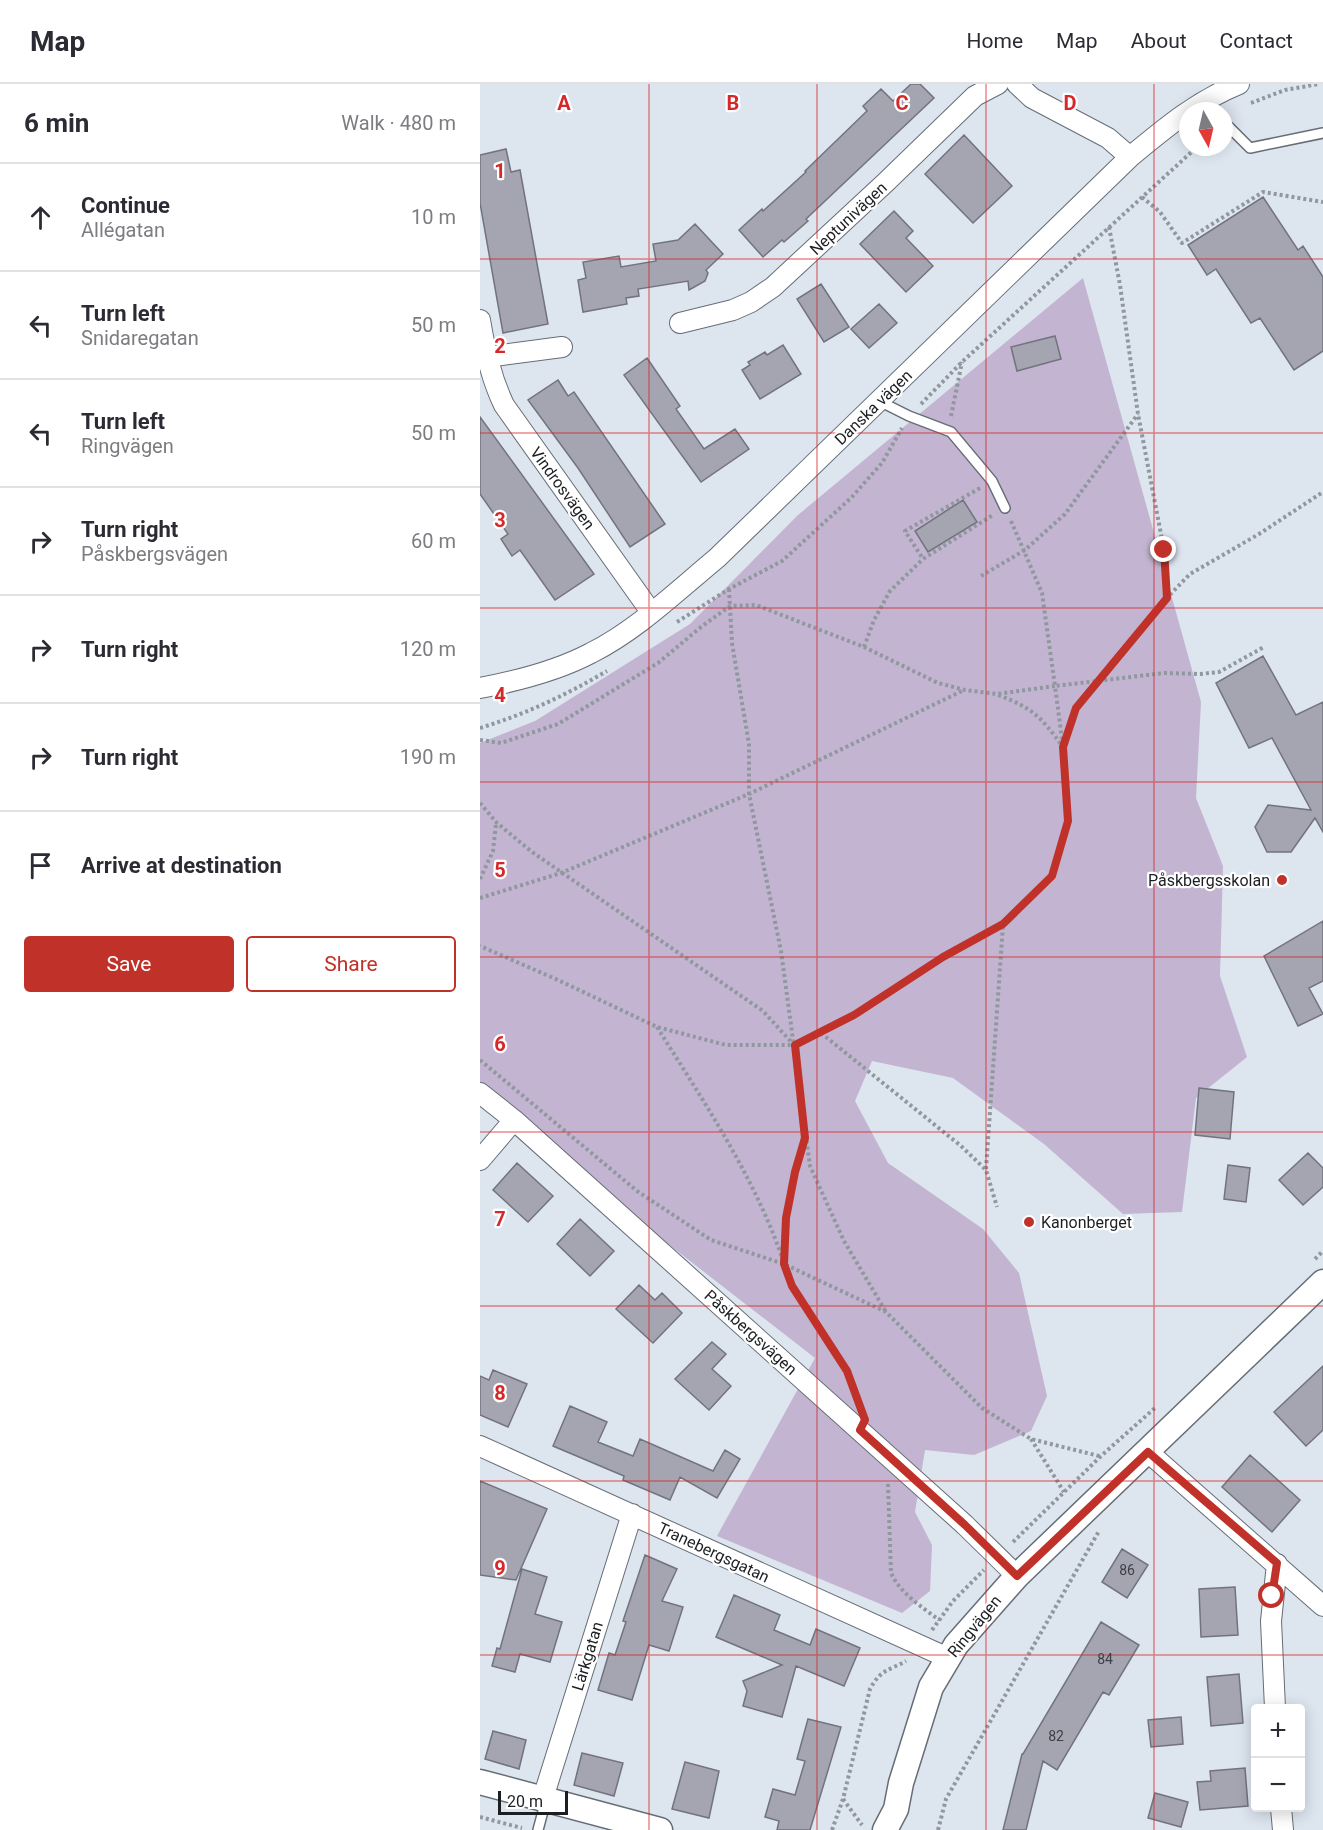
<!DOCTYPE html>
<meta charset="utf-8">
<style>
:root{--surface:#fff;--page:#f2f2f3;--text:#2b2b33;--muted:#7c7c81;--line:#e1e1e2;--accent:#c03229}
body{margin:0;font-family:Roboto,sans-serif;background:var(--page);color:var(--text)}
.controls{position:absolute;right:18px;bottom:18px;display:grid;overflow:hidden;border-radius:6px;box-shadow:0 3px 15px #0003}
.controls button{width:54px;height:54px;display:grid;place-items:center;padding:0;border:0;border-bottom:2px solid var(--line);background:var(--surface);color:var(--text);font:30px sans-serif}
.compass{position:absolute;left:699px;top:18px;width:54px;height:54px;border-radius:50%;background:var(--surface);box-shadow:0 3px 15px #0003;rotate:172deg}
.scale{position:absolute;left:18px;bottom:15px;width:70px;box-sizing:border-box;padding-left:6px;border:3px solid #1c1f22;border-top:0;font-size:16px;line-height:21px;white-space:nowrap;color:#1c1f22;-webkit-text-stroke:4px #fff;paint-order:stroke}
.stop{position:absolute;width:18px;height:18px;margin:-14px;border:4px solid #c03229;border-radius:50%;background:#fff}
.stop.end{background:#c03229;border-color:#fff;box-shadow:0 2px 6px #0008}
.list{margin:0;padding:0;list-style:none}
h2{display:flex;justify-content:space-between;align-items:center;height:78px;margin:0;padding:0 24px;font-size:26px}
h2 small{font-size:20px;font-weight:400;color:var(--muted)}
.list li{display:grid;grid-template-columns:39px 1fr auto;gap:18px;align-items:center;box-sizing:border-box;height:108px;padding:0 24px;border-top:2px solid var(--line)}
.list b{display:block;font-size:22px;white-space:nowrap}
.list p{margin:0;font-size:20px;white-space:nowrap;color:var(--muted)}
.list em{font-size:20px;font-style:normal;color:var(--muted)}
.actions{display:flex;gap:12px;padding:18px 24px}
.actions a{flex:1;padding:14px 0;border:2px solid var(--accent);border-radius:6px;text-align:center;font-size:21px;color:var(--accent)}
.actions .main{background:var(--accent);color:#fff}
.icon{flex:none;width:33px;height:33px;fill:none;stroke:currentColor;stroke-width:2;stroke-linecap:round;stroke-linejoin:round}
.map{position:relative;flex:none;width:843px;height:1746px;overflow:hidden}
header{display:flex;align-items:center;gap:36px;box-sizing:border-box;height:84px;padding:0 30px;background:var(--surface);border-bottom:2px solid var(--line)}
header strong{font-size:28px}
nav{display:flex;gap:33px;margin-inline-start:auto;font-size:21px}
main{display:flex}
aside{flex:1;background:var(--surface)}
.map>svg:first-child{display:block}
.green{fill:#c3b5d1}
.building{fill:#a4a5b1;stroke:#72737e;stroke-width:1.5}
.lines{fill:none;stroke-linecap:round;stroke-linejoin:round}
.service-casing{stroke:#666d76;stroke-width:12}
.minor-casing{stroke:#666d76;stroke-width:22}
.tertiary-casing{stroke:#666d76;stroke-width:27}
.path{stroke:#91979e;stroke-width:4;stroke-dasharray:3 3;stroke-linecap:butt}
.service{stroke:#fff;stroke-width:9}
.minor{stroke:#fff;stroke-width:20}
.tertiary{stroke:#fff;stroke-width:24}
.route{stroke:#c03229;stroke-width:8}
.grid{fill:none;stroke:#d62828;stroke-width:1.5;stroke-opacity:0.55}
.poi-dot{fill:#c03229;stroke:#fff;stroke-width:2}
.labels{text-anchor:middle;stroke-width:4.5;stroke-linejoin:round;paint-order:stroke}
.number-label{font-size:14px;fill:#3e4046}
.street-label{font-size:16px;fill:#1c1f22;stroke:#fff}
.poi-label{font-size:16px;fill:#1c1f22;stroke:#fff;text-anchor:end}
.grid-label{font-size:20px;text-anchor:middle;font-weight:bold;fill:#d62828;stroke:#fff;stroke-width:4.5;stroke-linejoin:round;paint-order:stroke}
</style>
<header>
<strong>Map</strong>
<nav><a>Home</a><a>Map</a><a>About</a><a>Contact</a></nav>
</header>
<main>
<aside>
<h2>6 min<small>Walk · 480 m</small></h2>
<ul class="list">
<li><svg class="icon" aria-label="ahead" viewBox="0 0 24 24"><path d="M12 20V5M6 11l6-6 6 6"/></svg><div><b>Continue</b><p>Allégatan</p></div><em>10 m</em></li>
<li><svg class="icon" aria-label="left" viewBox="0 0 24 24"><path d="M17 20v-9H6M10 6l-5 5 5 5"/></svg><div><b>Turn left</b><p>Snidaregatan</p></div><em>50 m</em></li>
<li><svg class="icon" aria-label="left" viewBox="0 0 24 24"><path d="M17 20v-9H6M10 6l-5 5 5 5"/></svg><div><b>Turn left</b><p>Ringvägen</p></div><em>50 m</em></li>
<li><svg class="icon" aria-label="right" viewBox="0 0 24 24"><path d="M7 20v-9h11M14 6l5 5-5 5"/></svg><div><b>Turn right</b><p>Påskbergsvägen</p></div><em>60 m</em></li>
<li><svg class="icon" aria-label="right" viewBox="0 0 24 24"><path d="M7 20v-9h11M14 6l5 5-5 5"/></svg><div><b>Turn right</b></div><em>120 m</em></li>
<li><svg class="icon" aria-label="right" viewBox="0 0 24 24"><path d="M7 20v-9h11M14 6l5 5-5 5"/></svg><div><b>Turn right</b></div><em>190 m</em></li>
<li><svg class="icon" aria-label="arrive" viewBox="0 0 24 24"><path d="M6 21V4h12l-3 4 3 4H6"/></svg><div><b>Arrive at destination</b></div></li>
</ul>
<div class="actions"><a class="main">Save</a><a>Share</a></div>
</aside>
<div class="map">
<svg width="843" height="1746" viewBox="0 0 843 1746">
<rect width="100%" height="100%" fill="#dde5ef"/>
<path class="green" d="M 603,194 L 721,618 L 716,714 L 743,782 L 740,892 L 767,973 L 716,1014 L 702,1128 L 643,1130 L 564,1060 L 473,994 L 392,977 L 375,1017 L 408,1079 L 503,1145 L 539,1189 L 567,1312 L 551,1347 L 494,1371 L 445,1366 L 435,1428 L 452,1461 L 450,1507 L 422,1529 L 237,1452 L 335,1274 L 0,1014 L 0,659 L 55,637 L 210,540 L 318,431 Z"/>
<path class="building" d="M 431,0 L 440,0 L 454,14 L 326,135 L 328,137 L 304,158 L 302,156 L 283,173 L 259,146 L 282,125 L 283,127 L 326,88 L 325,87 L 387,27 L 383,22 L 401,5 L 413,17 Z
M 484,51 L 532,102 L 493,139 L 445,90 Z
M 26,65 L 31,88 L 40,86 L 68,240 L 23,249 L 0,119 L 0,71 Z
M 783,113 L 818,166 L 823,162 L 843,193 L 843,267 L 814,286 L 780,234 L 771,239 L 736,185 L 727,191 L 708,161 Z
M 414,127 L 433,147 L 426,154 L 453,182 L 426,208 L 380,160 Z
M 215,140 L 243,170 L 226,186 L 228,189 L 225,197 L 209,206 L 208,197 L 158,205 L 159,212 L 146,214 L 147,220 L 103,228 L 98,196 L 106,194 L 103,178 L 139,172 L 141,183 L 176,177 L 173,160 L 198,156 Z
M 341,200 L 369,243 L 344,258 L 317,215 Z
M 399,220 L 417,239 L 389,264 L 371,245 Z
M 575,252 L 581,275 L 537,287 L 531,263 Z
M 303,261 L 321,290 L 280,315 L 262,286 L 270,281 L 268,278 L 285,268 L 287,271 Z
M 167,274 L 200,322 L 196,325 L 224,365 L 255,345 L 269,365 L 221,398 L 144,291 Z
M 78,296 L 88,312 L 94,308 L 185,440 L 150,463 L 98,384 L 48,316 Z
M 0,333 L 114,490 L 75,516 L 40,466 L 32,472 L 21,455 L 28,450 L 0,410 Z
M 483,416 L 497,438 L 448,468 L 435,447 Z
M 783,572 L 816,631 L 843,618 L 843,748 L 835,734 L 811,768 L 787,768 L 775,743 L 788,721 L 831,726 L 792,654 L 769,664 L 736,599 Z
M 843,837 L 843,897 L 829,904 L 843,930 L 818,942 L 784,872 Z
M 719,1004 L 754,1008 L 750,1055 L 715,1051 Z
M 828,1069 L 843,1084 L 843,1103 L 823,1121 L 799,1096 Z
M 37,1079 L 73,1112 L 48,1138 L 13,1106 Z
M 748,1081 L 770,1084 L 766,1118 L 744,1115 Z
M 100,1135 L 134,1167 L 110,1192 L 77,1160 Z
M 159,1201 L 175,1216 L 182,1209 L 202,1229 L 173,1259 L 136,1225 Z
M 232,1258 L 246,1270 L 232,1285 L 251,1302 L 229,1326 L 195,1295 Z
M 843,1282 L 843,1346 L 826,1362 L 794,1328 Z
M 13,1286 L 47,1300 L 28,1343 L 0,1331 L 0,1292 L 9,1296 Z
M 90,1322 L 127,1338 L 118,1358 L 153,1372 L 160,1355 L 233,1387 L 245,1366 L 260,1375 L 237,1414 L 200,1393 L 190,1416 L 143,1396 L 144,1392 L 73,1362 Z
M 770,1371 L 820,1416 L 792,1448 L 742,1403 Z
M 0,1397 L 67,1425 L 36,1496 L 0,1491 Z
M 642,1465 L 668,1481 L 647,1514 L 622,1498 Z
M 165,1471 L 197,1485 L 182,1517 L 203,1523 L 189,1567 L 169,1561 L 152,1616 L 118,1606 L 129,1569 L 135,1571 L 146,1538 L 143,1537 Z
M 42,1485 L 67,1493 L 55,1530 L 82,1538 L 70,1578 L 40,1570 L 35,1588 L 12,1582 L 17,1564 L 20,1565 Z
M 755,1503 L 758,1551 L 721,1553 L 719,1505 Z
M 254,1511 L 300,1531 L 294,1546 L 330,1561 L 336,1545 L 380,1564 L 364,1602 L 316,1582 L 302,1633 L 263,1622 L 267,1607 L 263,1597 L 302,1581 L 236,1553 Z
M 621,1538 L 659,1561 L 629,1611 L 623,1608 L 577,1686 L 563,1677 L 546,1746 L 523,1746 L 542,1670 L 543,1670 Z
M 759,1590 L 763,1639 L 731,1642 L 727,1593 Z
M 701,1633 L 703,1660 L 671,1663 L 668,1636 Z
M 328,1635 L 361,1643 L 349,1683 L 330,1746 L 297,1746 L 299,1737 L 285,1733 L 293,1705 L 315,1711 L 325,1677 L 317,1675 Z
M 13,1647 L 46,1656 L 39,1685 L 5,1675 Z
M 102,1669 L 143,1679 L 134,1712 L 94,1701 Z
M 205,1678 L 239,1687 L 229,1734 L 192,1725 Z
M 765,1684 L 768,1722 L 720,1726 L 717,1698 L 731,1697 L 730,1687 Z
M 675,1709 L 708,1718 L 701,1743 L 668,1734 Z"/>
<g class="lines">
<defs>
<path id="service" d="M 744,38 L 770,64 L 843,49
M 399,317 L 429,332 L 471,348 L 512,397 L 525,424
M 58,1746 L 66,1716"/>
<path id="minor" d="M 537,0 L 552,14 L 628,54 L 650,73
M 0,236 C 5,266 11,294 24,321 L 171,528
M 200,239 L 253,226 L 271,218 L 293,203 L 405,99 L 495,12 L 518,0
M 7,273 L 82,263
M 0,604 C 37,597 77,587 111,569 C 157,546 197,507 237,474 L 650,73 C 685,44 717,17 759,0
M 0,1009 L 34,1036 L 485,1441 L 537,1492
M 0,1076 L 34,1036
M 0,1362 L 468,1574
M 668,1368 L 843,1522
M 795,1624 L 791,1537 L 797,1480
M 63,1714 L 152,1430
M 801,1724 L 803,1746"/>
<path id="tertiary" d="M 0,1698 L 180,1746
M 405,1746 L 416,1725 L 421,1699 L 451,1603 L 476,1561 L 537,1492 L 843,1198"/>
</defs>
<use href="#service" class="service-casing"/>
<use href="#minor" class="minor-casing"/>
<use href="#tertiary" class="tertiary-casing"/>
<path class="path" d="M 771,19 L 805,6 L 839,0
M 662,113 L 680,128 L 702,159 L 783,108 L 843,118
M 629,143 L 640,201 L 658,330 L 684,466 L 687,515
M 441,320 L 482,278 L 717,63
M 471,332 L 482,278
M 500,404 L 425,447 L 443,475 L 513,431
M 531,437 L 562,509 L 575,602 L 684,589 L 720,590 L 739,588 L 784,563
M 501,492 L 545,466 L 585,430 L 658,330
M 249,505 L 252,559 L 269,660 L 269,710 L 301,867 L 330,1082 L 364,1157 L 406,1228
M 197,538 L 249,505 L 302,477 L 371,414 L 402,379 L 422,344
M 384,563 L 394,536 L 410,507 L 443,475
M 518,611 C 553,624 561,633 583,663
M 0,644 C 46,630 86,611 127,587
M 0,656 L 21,659 L 78,640 L 178,579 L 221,543 L 250,522 L 276,521 L 384,563 L 458,599 L 485,606 L 517,610 L 575,602 L 583,663 L 588,737 L 572,792 L 523,840 L 463,873 L 374,931 L 315,961 L 246,961 L 177,943 L 78,896 L 0,862
M 584,661 L 596,624 L 677,524 L 710,490 L 779,450 L 843,408
M 0,719 L 17,739 L 52,768 L 283,927 L 314,961
M 0,795 L 13,767 L 16,740
M 0,814 L 81,789 L 269,710 L 484,606
M 177,943 C 224,1018 274,1092 303,1176
M 341,949 L 481,1062 L 506,1086 L 517,1123
M 0,976 L 157,1107 L 231,1156 L 304,1180 L 406,1228 L 502,1324 L 551,1355 L 619,1372
M 324,1056 C 312,1098 293,1158 311,1200 C 316,1212 326,1224 333,1235 C 351,1263 366,1283 377,1315
M 506,1085 L 523,841
M 835,1175 L 843,1167
M 551,1355 L 584,1408
M 408,1400 L 411,1489 C 420,1509 442,1523 459,1536
M 533,1458 L 620,1373 L 676,1323
M 452,1546 L 473,1517 L 504,1486
M 363,1715 L 382,1741
M 0,1733 L 42,1744
M 352,1746 L 363,1715 L 390,1605 C 401,1585 408,1587 426,1577
M 458,1746 L 466,1715 L 619,1447"/>
<use href="#service" class="service"/>
<use href="#minor" class="minor"/>
<use href="#tertiary" class="tertiary"/>
</g>
<g class="lines">
<path class="route" d="M 684,466 L 687,514 L 596,624 L 583,663 L 588,737 L 572,792 L 523,840 L 463,873 L 374,931 L 315,961 L 325,1054 L 315,1088 L 306,1134 L 304,1180 L 312,1202 L 367,1287 L 385,1336 L 380,1346 L 485,1441 L 537,1492 L 668,1368 L 797,1479 L 792,1512"/>
</g>
<path class="grid" d="M 169,0 L 169,1746M 337,0 L 337,1746M 506,0 L 506,1746M 674,0 L 674,1746M 0,175 L 843,175M 0,349 L 843,349M 0,524 L 843,524M 0,698 L 843,698M 0,873 L 843,873M 0,1048 L 843,1048M 0,1222 L 843,1222M 0,1397 L 843,1397M 0,1571 L 843,1571"/>
<g class="poi-dot">
<circle cx="802" cy="796" r="6"/>
<circle cx="549" cy="1138" r="6"/>
</g>
<g class="labels">
<g class="number-label">
<text x="647" y="1491">86</text>
<text x="625" y="1580">84</text>
<text x="576" y="1657">82</text>
</g>
<g class="street-label">
<text transform="translate(368 134) rotate(-43)" y="6">Neptunivägen</text>
<text transform="translate(393 323) rotate(-44)" y="6">Danska vägen</text>
<text transform="translate(83 404) rotate(54)" y="6">Vindrosvägen</text>
<text transform="translate(271 1248) rotate(42)" y="6">Påskbergsvägen</text>
<text transform="translate(234 1468) rotate(25)" y="6">Tranebergsgatan</text>
<text transform="translate(494 1542) rotate(-51)" y="6">Ringvägen</text>
<text transform="translate(107 1572) rotate(-73)" y="6">Lärkgatan</text>
</g>
<g class="poi-label">
<text x="790" y="802">Påskbergsskolan</text>
<text x="561" y="1144" text-anchor="start">Kanonberget</text>
</g>
</g>
<g class="grid-label">
<text x="84" y="26">A</text>
<text x="253" y="26">B</text>
<text x="422" y="26">C</text>
<text x="590" y="26">D</text>
<text x="20" y="94">1</text>
<text x="20" y="269">2</text>
<text x="20" y="443">3</text>
<text x="20" y="618">4</text>
<text x="20" y="793">5</text>
<text x="20" y="967">6</text>
<text x="20" y="1142">7</text>
<text x="20" y="1316">8</text>
<text x="20" y="1491">9</text>
</g>
</svg>
<div class="controls">
<button>+</button>
<button>−</button>
</div>
<svg class="compass" viewBox="-18 -18 36 36"><path d="M0-13l5 13h-10z" fill="#e53935"/><path d="M0 13l5-13h-10z" fill="#7c7c81"/></svg>
<div class="scale">20 m</div>
<div class="stop" style="left:792px;top:1512px"></div>
<div class="stop end" style="left:684px;top:466px"></div>
</div>
</main>
